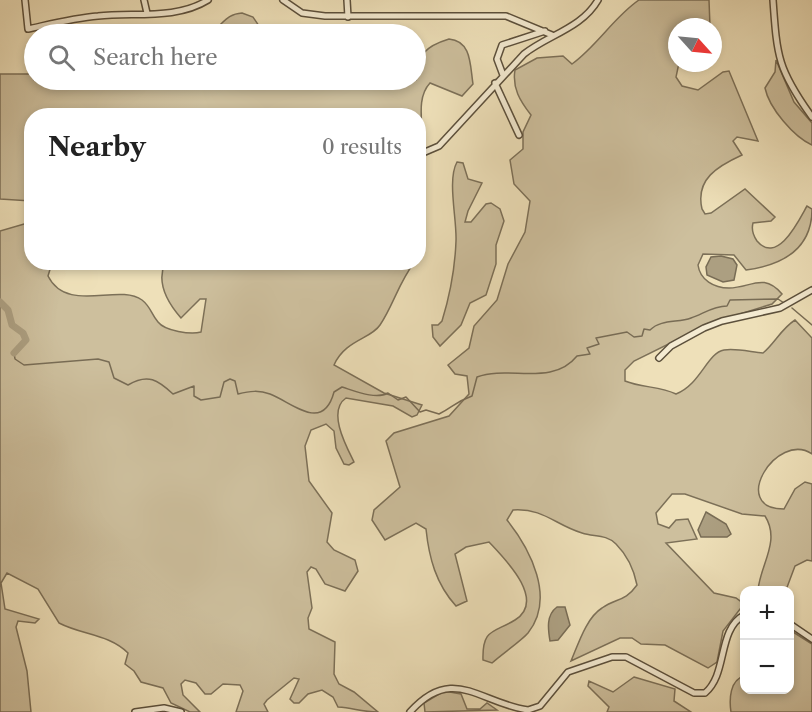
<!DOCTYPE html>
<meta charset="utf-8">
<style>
:root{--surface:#fff;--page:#f2f2f2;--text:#222;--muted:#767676;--line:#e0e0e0}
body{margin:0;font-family:"Libre Caslon Text",serif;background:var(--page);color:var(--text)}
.controls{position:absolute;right:18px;bottom:18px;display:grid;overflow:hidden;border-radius:12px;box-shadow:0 3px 9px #0003}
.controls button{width:54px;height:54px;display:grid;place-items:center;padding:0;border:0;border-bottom:2px solid var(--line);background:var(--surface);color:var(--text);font:30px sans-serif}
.compass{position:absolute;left:668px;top:18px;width:54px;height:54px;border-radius:50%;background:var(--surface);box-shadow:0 3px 9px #0003;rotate:117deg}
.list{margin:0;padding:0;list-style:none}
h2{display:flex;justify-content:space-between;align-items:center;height:78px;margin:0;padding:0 24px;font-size:26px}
h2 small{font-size:20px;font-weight:400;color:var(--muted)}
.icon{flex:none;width:33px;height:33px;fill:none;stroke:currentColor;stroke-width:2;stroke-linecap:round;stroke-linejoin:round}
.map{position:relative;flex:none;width:812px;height:712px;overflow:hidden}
.search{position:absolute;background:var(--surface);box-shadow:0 3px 9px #0003;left:24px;top:24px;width:402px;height:66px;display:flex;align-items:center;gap:15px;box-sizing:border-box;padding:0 21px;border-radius:33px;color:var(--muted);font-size:22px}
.panel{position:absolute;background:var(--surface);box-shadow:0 3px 9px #0003;left:24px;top:108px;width:402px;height:162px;border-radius:24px}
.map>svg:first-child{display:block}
.green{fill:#cdbf9d;stroke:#7c7058;stroke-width:1.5}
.water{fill:#ac9f81;stroke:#786c55;stroke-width:1.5}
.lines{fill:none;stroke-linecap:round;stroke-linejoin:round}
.stream{stroke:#786c55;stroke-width:1.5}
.river{stroke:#ac9f81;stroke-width:7}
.minor-casing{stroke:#5c503c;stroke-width:8}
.minor{stroke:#f4ebd2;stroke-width:5}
</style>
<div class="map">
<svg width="812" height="712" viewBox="0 0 812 712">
<rect width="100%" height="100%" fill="#eee0b9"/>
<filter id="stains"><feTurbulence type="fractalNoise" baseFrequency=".00333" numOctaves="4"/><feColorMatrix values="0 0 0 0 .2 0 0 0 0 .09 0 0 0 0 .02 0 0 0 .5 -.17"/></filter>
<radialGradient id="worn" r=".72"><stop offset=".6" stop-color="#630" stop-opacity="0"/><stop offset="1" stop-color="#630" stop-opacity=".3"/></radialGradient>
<path class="green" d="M 639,0 L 709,0 L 710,27 L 677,27 L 679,63 L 676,77 L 682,86 L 698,90 L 723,72 L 729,71 L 758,141 L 737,137 L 733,141 L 742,155 C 718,166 695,179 702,209 L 705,214 L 711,213 L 745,189 L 775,217 L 771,221 L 753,223 C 751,230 753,235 757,241 C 778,266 800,218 807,206 L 812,209 C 812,249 783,265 746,270 L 734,255 L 703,254 L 698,265 C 700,280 714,288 729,288 C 751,288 763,272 782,294 L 772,304 L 711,323 L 634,361 L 625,370 L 625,381 C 642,388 660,386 676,394 C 701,384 707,353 724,350 C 736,348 751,352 763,353 C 775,343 781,329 795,320 L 812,338 L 812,454 C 777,430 728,509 784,509 L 795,489 L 805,482 L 812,484 L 812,561 L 807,560 L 795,566 L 786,590 L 758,590 C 760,565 781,541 765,516 L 742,514 L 685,494 L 672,494 L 656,513 L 658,524 L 669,528 L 676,520 L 688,519 L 697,539 L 666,543 L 714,593 L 736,598 L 744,604 L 723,631 L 717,662 L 708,668 L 665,645 L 641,644 L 632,638 L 620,638 L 571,661 C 578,645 586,618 602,608 C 616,598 625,602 637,585 C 634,570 627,555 616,544 C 606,534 594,537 582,533 C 555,525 544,508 513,510 L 507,520 C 530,549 556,598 528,633 C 521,641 502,654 492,663 L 483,660 C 482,628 494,633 515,620 C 547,600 504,558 489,542 L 466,547 L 455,554 L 467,601 L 456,606 C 436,584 429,558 426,529 L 416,523 L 385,540 L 372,520 L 374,510 L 400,487 L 386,441 L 394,433 L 449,416 L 469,394 L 467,376 L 455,374 L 448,365 L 469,348 L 474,326 L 497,300 L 508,264 L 525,232 L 530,201 L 514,184 L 510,160 L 523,149 L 523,132 L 531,115 C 520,101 512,88 515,70 L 537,58 L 563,56 L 572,64 C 597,46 614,17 639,0 Z
M 242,13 L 253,17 L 263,32 L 275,34 L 207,34 C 222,28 224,14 242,13 Z
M 449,39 C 472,41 470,66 473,84 L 462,96 L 430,83 C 415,99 424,126 422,145 L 419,148 L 418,116 L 32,116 L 31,201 L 0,199 L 0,74 L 34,74 L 34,80 L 416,80 C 416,55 426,46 449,39 Z
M 776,60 L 794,102 L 812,123 L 812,145 C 794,137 769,108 765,88 L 775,72 Z
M 457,162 L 463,163 L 468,179 L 482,183 L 468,211 L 465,222 L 471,222 L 486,204 L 491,203 L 500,209 L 504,221 L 496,245 L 496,264 L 486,295 L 470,303 L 461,325 L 440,346 L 433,337 L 432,325 L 438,325 L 442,321 C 450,295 455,268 456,241 C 457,219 447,180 457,162 Z
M 31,222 L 32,262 L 52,263 L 48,276 C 67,314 118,283 142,300 C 151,307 151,314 158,322 C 165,331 191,335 201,332 L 206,299 L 200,299 L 181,318 C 167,302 156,283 165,263 L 414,263 C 399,282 393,306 380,325 C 371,339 345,340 334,365 L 384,393 L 422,405 L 417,415 L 412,417 L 393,406 L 346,398 C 327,411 346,446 354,462 L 349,465 L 344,464 L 336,448 L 334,431 L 326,424 L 311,430 L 305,446 L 309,481 L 332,513 L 327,542 L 334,550 L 355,560 L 358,571 L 345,591 L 325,584 L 316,569 L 311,567 L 307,572 L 312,608 L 308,618 L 309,629 L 335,642 L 334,674 L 339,684 L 354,692 L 378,712 C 361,712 354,708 338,707 L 333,697 L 322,690 L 308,694 L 299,703 L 294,703 L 290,699 L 299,679 L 294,678 L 267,700 L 264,704 L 268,712 L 236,712 L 243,691 L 240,685 L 223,684 L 211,694 L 205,694 L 196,683 L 185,680 L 181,684 L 183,695 L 200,712 L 190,712 L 171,703 L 163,688 L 141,682 L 134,671 L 125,664 L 128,653 C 109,634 82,635 59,623 L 38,589 L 7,573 L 1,583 L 5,609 L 39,619 L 35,623 L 18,621 L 16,627 L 27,671 L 31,712 L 0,712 L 0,231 Z
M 790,630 L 812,644 L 812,712 L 731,712 C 729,699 730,680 744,676 L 744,690 L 790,690 Z
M 634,677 L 675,689 L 674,701 L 691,712 L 607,712 L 609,707 L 588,686 L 589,681 L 613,692 Z
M 444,691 L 461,694 L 467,709 L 480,709 L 487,703 L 497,710 L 425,712 L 424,703 Z"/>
<path class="water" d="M 721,256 L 733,259 L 737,265 L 734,280 L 723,282 L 707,275 L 706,267 L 711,257 Z
M 706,512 L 726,524 L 731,534 L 727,537 L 701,537 L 698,530 Z
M 557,607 L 565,607 L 570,625 L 558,640 L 550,641 C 548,629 546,615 557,607 Z"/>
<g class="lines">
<path class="stream" d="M 792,308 L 812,325
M 14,353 L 15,359 L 24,365 L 98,359 L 109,362 L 114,378 L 128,385 C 148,373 158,380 173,394 L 194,386 L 194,396 L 201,400 L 220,397 L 224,382 L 230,379 L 235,381 L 238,394 C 250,391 259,390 270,394 C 293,403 323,433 334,392 L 342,387 C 355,391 376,400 388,393 L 398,400 L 406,397 L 420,412 L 426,410 L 439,414 C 453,407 455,402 472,396 L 477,377 C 509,365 552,387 577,356 L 590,354 L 587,348 L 599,344 L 596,338 L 627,332 L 634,337 L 642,336 L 644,329 L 650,330 C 661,319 678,323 691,318 C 703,314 713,306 727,306 L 730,300 L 778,299 L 784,303"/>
<path class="river" d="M 0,302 L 8,310 L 12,325 L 23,333 L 26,340 L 14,353"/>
<defs>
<path id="minor" d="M 25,0 L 28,29 C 51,24 74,18 98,16 C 134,12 176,20 208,0
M 144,0 L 147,13
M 283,0 L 302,13 L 325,16 L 506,16 L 552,35
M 347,0 L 348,17
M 773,0 C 777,57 778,70 812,117
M 503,75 L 497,59 L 502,45 L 545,31
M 495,83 L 519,135
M 418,155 L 439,146 L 524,54 C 548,35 582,28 598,0
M 659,358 L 671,346 L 704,328 L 722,321 L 780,308 L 812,290
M 790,624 L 812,639
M 135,712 L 164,708 L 181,712
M 410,712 C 453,664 479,703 528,710 L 540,706 L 568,672 L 612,657 L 626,657 L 694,693 L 705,693 C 728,674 717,630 744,615"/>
</defs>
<use href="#minor" class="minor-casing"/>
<use href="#minor" class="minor"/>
</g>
<rect width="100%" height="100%" filter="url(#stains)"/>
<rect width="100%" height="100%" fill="url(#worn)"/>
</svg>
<div class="controls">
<button>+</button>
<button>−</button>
</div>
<svg class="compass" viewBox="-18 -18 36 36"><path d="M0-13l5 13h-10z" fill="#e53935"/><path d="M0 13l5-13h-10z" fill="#767676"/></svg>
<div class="search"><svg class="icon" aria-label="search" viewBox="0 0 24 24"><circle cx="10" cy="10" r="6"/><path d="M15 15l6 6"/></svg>Search here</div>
<section class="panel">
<h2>Nearby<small>0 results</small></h2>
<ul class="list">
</ul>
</section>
</div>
